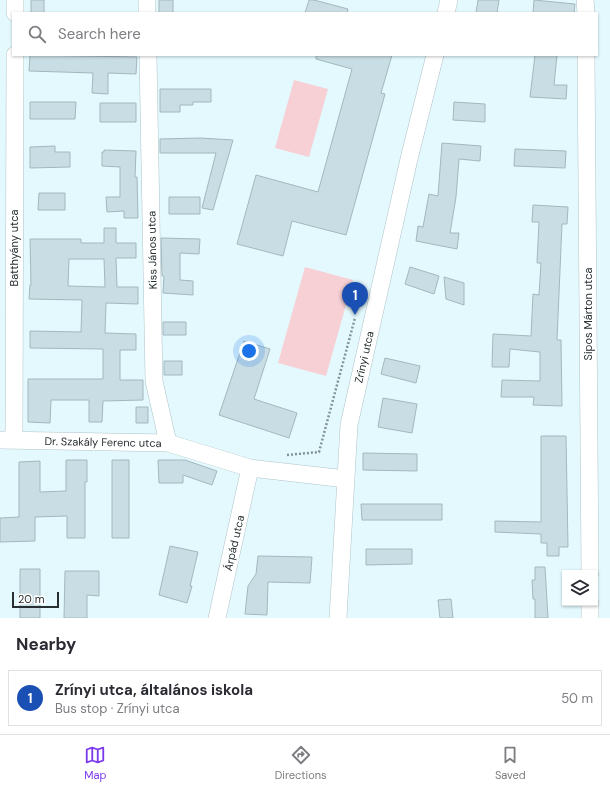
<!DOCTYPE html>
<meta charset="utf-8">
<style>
:root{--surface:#fff;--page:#f2f2f3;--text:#2b2b33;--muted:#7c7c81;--line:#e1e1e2;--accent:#7c3aed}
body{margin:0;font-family:"DM Sans",sans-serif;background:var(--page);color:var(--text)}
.controls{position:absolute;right:12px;bottom:12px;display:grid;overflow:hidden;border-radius:0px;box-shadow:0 1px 3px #0004}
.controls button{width:36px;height:36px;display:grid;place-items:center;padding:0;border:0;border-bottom:1px solid var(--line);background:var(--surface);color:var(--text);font:20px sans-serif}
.scale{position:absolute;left:12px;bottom:10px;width:47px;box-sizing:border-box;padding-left:4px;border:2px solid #272f31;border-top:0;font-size:11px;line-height:14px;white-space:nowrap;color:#272f31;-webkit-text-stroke:3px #fff;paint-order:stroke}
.you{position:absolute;left:249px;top:351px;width:14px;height:14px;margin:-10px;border:3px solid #fff;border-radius:50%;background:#1a73e8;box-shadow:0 0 0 6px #1a73e833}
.badge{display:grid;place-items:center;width:26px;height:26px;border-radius:50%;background:var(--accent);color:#fff;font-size:13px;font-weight:700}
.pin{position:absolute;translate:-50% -33px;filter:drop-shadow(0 1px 2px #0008)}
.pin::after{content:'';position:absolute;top:21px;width:14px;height:12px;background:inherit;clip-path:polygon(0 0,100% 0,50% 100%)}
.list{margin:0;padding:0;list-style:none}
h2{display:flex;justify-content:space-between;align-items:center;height:52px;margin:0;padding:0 16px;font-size:17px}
h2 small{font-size:13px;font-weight:400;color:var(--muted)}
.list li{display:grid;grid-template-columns:26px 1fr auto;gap:12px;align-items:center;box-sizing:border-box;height:56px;margin:0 8px 8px;padding:0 8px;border:1px solid var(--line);border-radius:0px}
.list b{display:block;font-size:15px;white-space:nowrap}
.list p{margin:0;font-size:13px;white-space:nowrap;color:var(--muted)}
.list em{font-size:13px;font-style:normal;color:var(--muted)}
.icon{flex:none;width:22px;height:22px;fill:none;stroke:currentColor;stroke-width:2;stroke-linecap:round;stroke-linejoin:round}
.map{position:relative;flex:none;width:610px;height:618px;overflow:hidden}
.search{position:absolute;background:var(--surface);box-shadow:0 1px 3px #0004;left:12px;right:12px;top:12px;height:44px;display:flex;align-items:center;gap:10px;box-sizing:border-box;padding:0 14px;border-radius:0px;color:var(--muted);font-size:15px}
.sheet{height:116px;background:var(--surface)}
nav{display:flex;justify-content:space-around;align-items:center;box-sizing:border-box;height:56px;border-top:1px solid var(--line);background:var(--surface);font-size:11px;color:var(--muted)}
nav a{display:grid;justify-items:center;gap:2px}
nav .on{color:var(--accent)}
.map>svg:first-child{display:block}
.green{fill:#f6d0d5}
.building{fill:#c9dee4;stroke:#a3b8be;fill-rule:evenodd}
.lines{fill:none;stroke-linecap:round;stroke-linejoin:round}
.street-casing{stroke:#afc4c9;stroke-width:18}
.path{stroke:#849397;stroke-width:2.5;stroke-dasharray:2 2;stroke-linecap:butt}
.street{stroke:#fff;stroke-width:17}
.labels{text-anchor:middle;stroke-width:4;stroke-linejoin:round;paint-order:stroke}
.street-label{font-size:11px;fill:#272f31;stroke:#fff}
</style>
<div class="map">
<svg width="610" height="618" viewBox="0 0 610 618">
<rect width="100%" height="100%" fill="#e3f9fe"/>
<path class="green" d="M 294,80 L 328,89 L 309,157 L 275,148 Z
M 305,267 L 353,280 L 326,376 L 278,363 Z"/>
<path class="building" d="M 31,0 L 44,0 L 44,13 L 31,13 Z
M 159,0 L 173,0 L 173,13 L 159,13 Z
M 309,0 L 314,0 L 348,9 L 347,13 L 305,13 Z
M 478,0 L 499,0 L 497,13 L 476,13 Z
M 534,0 L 575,4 L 574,13 L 533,13 Z
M 30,55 L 137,57 L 136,74 L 108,73 L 108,94 L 92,93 L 93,73 L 29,71 Z
M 316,55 L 392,55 L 381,93 L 385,94 L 346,235 L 292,221 L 283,256 L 237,244 L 256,175 L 318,192 L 352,69 L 316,59 Z
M 535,55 L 557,55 L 554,85 L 567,85 L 566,99 L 530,97 Z
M 160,89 L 211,89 L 211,102 L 193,102 L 193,105 L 180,105 L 180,112 L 160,112 Z
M 30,102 L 76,102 L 75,119 L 30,119 Z
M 454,102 L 485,104 L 485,122 L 453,120 Z
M 100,103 L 136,103 L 136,122 L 100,122 Z
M 200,138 L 233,140 L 213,210 L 202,208 L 216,153 L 160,153 L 160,139 Z
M 442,143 L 481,146 L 480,161 L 459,159 L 456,197 L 450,233 L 459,233 L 457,249 L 416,241 L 418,226 L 423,227 L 429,194 L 438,196 Z
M 55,146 L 55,152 L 70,152 L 70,167 L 30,168 L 30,147 Z
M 515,149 L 566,151 L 565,168 L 514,166 Z
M 104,150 L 136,151 L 135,177 L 137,177 L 138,218 L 124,218 L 124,211 L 107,212 L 106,197 L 120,197 L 120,167 L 102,166 L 102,152 L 104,152 Z
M 39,193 L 65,193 L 65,210 L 38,210 Z
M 169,197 L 200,197 L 200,214 L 169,214 Z
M 533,205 L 568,207 L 567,224 L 562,224 L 557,340 L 561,340 L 562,406 L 533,405 L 534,397 L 501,397 L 502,380 L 540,381 L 540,352 L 510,349 L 509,367 L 492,367 L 493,334 L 531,336 L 533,294 L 539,295 L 541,263 L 537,263 L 539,222 L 532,222 Z
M 104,228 L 116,228 L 116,243 L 136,243 L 136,258 L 116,258 L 117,287 L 138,287 L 138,304 L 106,303 L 105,333 L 136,334 L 136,350 L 120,350 L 120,380 L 143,380 L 143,400 L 103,401 L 102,422 L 89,422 L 89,400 L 51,400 L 50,423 L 28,422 L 28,379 L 103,379 L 103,349 L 30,348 L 30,331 L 81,332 L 82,300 L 29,299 L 30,285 L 31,285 L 30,239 L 81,239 L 81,243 L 104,243 ZM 69,259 L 104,259 L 105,287 L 68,286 Z
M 161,238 L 200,239 L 199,254 L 180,253 L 180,280 L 193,281 L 193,295 L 163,293 L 164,276 L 162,276 Z
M 410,267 L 439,276 L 434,294 L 405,284 Z
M 444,277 L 464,283 L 464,305 L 446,299 Z
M 163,322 L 186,322 L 186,335 L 163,335 Z
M 244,341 L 270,349 L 254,399 L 297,413 L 289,438 L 219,415 Z
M 385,358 L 420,366 L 416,383 L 381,374 Z
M 164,361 L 182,361 L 182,375 L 164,375 Z
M 383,398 L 417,404 L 412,433 L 378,427 Z
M 136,407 L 148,407 L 148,423 L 136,423 Z
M 541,436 L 566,436 L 568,547 L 559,547 L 559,556 L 547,556 L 547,543 L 541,543 L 541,534 L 495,532 L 495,521 L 541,522 Z
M 363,453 L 417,454 L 417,471 L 363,470 Z
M 66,460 L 87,460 L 87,482 L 85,482 L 85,538 L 67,538 L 67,516 L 35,517 L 35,541 L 0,542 L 0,518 L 19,517 L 19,462 L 40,461 L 40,492 L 66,491 Z
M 112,460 L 129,460 L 129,538 L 112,538 Z
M 158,460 L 185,460 L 217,471 L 212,485 L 183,475 L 183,483 L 159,483 Z
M 361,504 L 442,504 L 442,520 L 362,520 Z
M 170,546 L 198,552 L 190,586 L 192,586 L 187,603 L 159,595 Z
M 366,549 L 412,549 L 412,564 L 366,565 Z
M 258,556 L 312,557 L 310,583 L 268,582 L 267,615 L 245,614 L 248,586 L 256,574 Z
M 535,567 L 545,567 L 548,618 L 535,618 L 535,599 L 533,599 L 532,580 L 535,580 Z
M 20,569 L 40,569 L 40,618 L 20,618 Z
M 65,571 L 99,571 L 99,596 L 87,595 L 87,618 L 64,618 Z
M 451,599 L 453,618 L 440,618 L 438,600 Z"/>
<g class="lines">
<defs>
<path id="street" d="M 147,0 L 147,13
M 585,0 L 586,13
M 15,13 L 15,0
M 446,13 L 449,0
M 148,55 L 154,381 L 168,443
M 586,55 L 590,573
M 0,440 L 168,443 L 250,468 L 346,479
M 14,440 L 15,55
M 590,603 L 590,618
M 217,618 L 250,468
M 338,618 L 349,425 L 409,159 L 435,55"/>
</defs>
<use href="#street" class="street-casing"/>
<path class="path" d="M 287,455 L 319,452 L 355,318"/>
<use href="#street" class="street"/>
</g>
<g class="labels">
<g class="street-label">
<text transform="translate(14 248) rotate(-90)" y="4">Batthyány utca</text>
<text transform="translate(152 250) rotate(-91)" y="4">Kiss János utca</text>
<text transform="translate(588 314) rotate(-90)" y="4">Sipos Márton utca</text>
<text transform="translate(364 357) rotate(-77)" y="4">Zrínyi utca</text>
<text transform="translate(103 442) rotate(1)" y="4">Dr. Szakály Ferenc utca</text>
<text transform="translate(234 543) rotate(-77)" y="4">Árpád utca</text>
</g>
</g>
</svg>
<div class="controls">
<button><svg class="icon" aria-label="layers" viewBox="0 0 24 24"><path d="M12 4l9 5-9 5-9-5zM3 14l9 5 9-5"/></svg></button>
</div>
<div class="scale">20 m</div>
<div class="you"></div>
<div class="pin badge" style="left:355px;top:315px;background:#1a4fb4">1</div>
<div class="search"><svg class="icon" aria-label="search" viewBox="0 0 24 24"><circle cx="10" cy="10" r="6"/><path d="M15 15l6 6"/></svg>Search here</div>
</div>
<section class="sheet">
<h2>Nearby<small></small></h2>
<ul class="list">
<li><span class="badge" style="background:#1a4fb4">1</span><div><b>Zrínyi utca, általános iskola</b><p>Bus stop · Zrínyi utca</p></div><em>50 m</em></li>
</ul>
</section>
<nav>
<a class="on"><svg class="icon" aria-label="map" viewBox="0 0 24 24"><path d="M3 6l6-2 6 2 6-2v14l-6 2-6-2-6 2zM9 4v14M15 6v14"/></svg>Map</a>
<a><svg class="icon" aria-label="directions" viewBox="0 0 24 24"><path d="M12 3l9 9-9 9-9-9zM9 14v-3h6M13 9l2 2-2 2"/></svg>Directions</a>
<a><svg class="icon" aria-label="saved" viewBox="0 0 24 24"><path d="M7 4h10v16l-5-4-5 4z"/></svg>Saved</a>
</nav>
